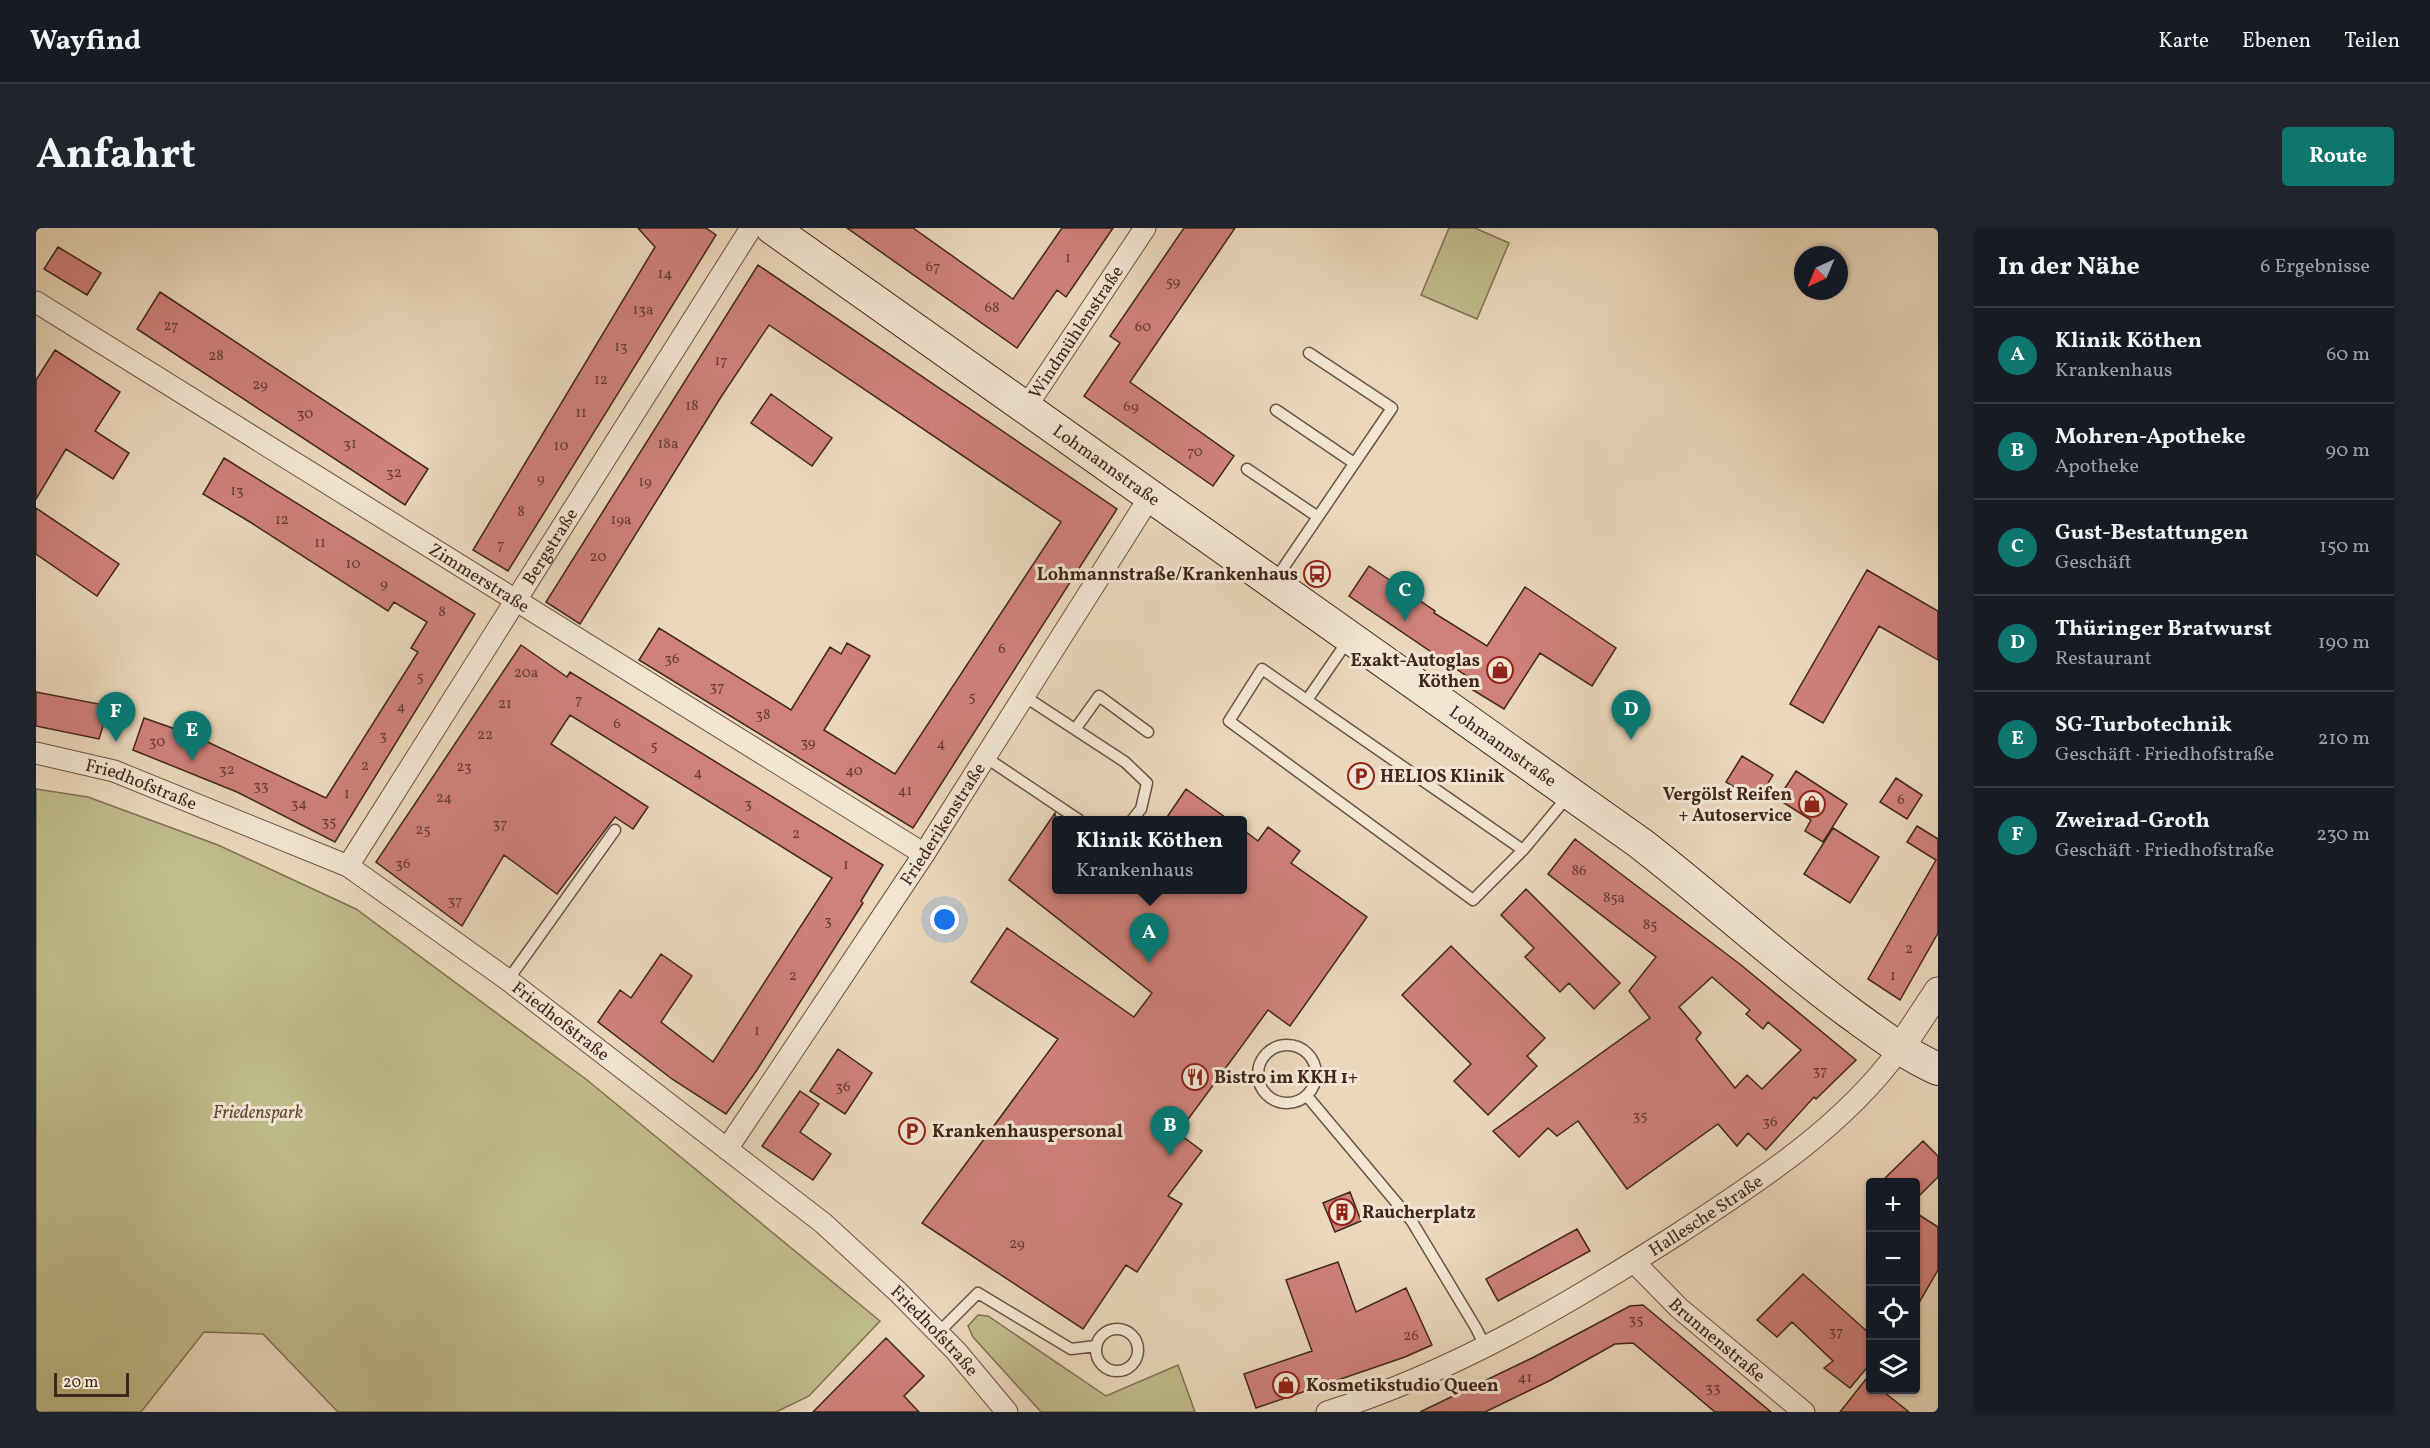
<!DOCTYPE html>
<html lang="de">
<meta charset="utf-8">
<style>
:root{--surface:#171b24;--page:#20242c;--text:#f1f3f6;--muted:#9ea1a6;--line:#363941;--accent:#0f766e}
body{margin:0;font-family:Vollkorn,serif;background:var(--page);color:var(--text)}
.controls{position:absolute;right:18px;bottom:18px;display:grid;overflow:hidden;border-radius:6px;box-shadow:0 2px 4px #0004}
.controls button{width:54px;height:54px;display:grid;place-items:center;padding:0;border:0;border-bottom:2px solid var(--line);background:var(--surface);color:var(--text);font:30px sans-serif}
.compass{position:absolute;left:1758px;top:18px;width:54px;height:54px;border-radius:50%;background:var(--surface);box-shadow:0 2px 4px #0004;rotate:224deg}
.scale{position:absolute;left:18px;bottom:15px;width:75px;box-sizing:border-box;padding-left:6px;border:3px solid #41261b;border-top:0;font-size:16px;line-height:21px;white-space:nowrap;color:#41261b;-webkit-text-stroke:4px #f2e6d3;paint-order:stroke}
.you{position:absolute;left:909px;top:692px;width:21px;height:21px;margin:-15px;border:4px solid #fff;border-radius:50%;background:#1a73e8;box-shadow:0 0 0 9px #1a73e833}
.badge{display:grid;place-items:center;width:39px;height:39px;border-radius:50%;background:var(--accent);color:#fff;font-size:20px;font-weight:700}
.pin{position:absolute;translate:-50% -50px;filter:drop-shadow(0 2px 3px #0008)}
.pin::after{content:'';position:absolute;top:32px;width:21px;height:18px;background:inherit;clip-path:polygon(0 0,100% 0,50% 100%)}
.popup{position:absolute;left:1016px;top:588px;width:195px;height:78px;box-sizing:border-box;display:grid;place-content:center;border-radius:6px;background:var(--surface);filter:drop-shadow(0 2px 4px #0005);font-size:20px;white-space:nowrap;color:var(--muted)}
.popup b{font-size:22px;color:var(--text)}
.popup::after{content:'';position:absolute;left:50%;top:100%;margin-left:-12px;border:12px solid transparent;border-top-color:var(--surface)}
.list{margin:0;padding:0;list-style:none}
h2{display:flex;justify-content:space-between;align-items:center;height:78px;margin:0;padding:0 24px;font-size:26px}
h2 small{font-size:20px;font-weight:400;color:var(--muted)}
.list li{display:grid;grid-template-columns:39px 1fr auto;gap:18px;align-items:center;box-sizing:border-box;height:96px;padding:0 24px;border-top:2px solid var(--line)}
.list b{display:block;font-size:22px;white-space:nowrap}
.list p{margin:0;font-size:20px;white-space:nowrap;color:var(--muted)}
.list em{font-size:20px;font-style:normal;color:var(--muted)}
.icon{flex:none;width:33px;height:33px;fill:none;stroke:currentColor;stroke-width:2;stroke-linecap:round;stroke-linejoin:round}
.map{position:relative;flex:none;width:1902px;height:1184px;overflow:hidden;border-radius:6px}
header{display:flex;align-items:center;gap:36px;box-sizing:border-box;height:84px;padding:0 30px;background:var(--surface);border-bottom:2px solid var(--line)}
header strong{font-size:28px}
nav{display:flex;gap:33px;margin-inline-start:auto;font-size:21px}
.intro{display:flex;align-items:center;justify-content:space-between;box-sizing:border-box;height:144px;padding:0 36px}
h1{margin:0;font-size:42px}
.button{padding:15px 27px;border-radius:6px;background:var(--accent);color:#fff;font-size:21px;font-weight:700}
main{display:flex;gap:36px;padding:0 36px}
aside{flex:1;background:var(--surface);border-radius:6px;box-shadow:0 2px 4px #0004}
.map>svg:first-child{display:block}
.green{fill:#c0bc8b;stroke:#807153;stroke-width:1.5}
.building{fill:#cf807a;stroke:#41261b;stroke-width:1.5;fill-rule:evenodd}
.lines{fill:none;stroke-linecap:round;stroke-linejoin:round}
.service-casing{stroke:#6c5243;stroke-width:13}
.minor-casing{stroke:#6c5243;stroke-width:23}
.tertiary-casing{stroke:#6c5243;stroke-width:29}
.secondary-casing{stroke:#41261b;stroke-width:34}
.service{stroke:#f2e6d3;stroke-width:10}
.minor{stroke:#f2e6d3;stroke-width:21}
.tertiary{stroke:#f2e6d3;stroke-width:27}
.secondary{stroke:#f2e6d3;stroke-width:32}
.labels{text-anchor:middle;stroke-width:6;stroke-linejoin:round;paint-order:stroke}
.number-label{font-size:15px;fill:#643c33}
.street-label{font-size:18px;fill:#41261b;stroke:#f2e6d3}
.poi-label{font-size:18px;font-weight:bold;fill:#41261b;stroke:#f2e6d3;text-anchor:start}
.park-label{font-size:18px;font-style:italic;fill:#614c37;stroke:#f2e6d3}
</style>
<header>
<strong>Wayfind</strong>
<nav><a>Karte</a><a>Ebenen</a><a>Teilen</a></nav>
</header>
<div class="intro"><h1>Anfahrt</h1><a class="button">Route</a></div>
<main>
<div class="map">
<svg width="1902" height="1184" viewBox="0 0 1902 1184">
<rect width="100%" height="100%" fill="#ebd8bb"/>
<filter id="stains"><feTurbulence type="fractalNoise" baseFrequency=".00333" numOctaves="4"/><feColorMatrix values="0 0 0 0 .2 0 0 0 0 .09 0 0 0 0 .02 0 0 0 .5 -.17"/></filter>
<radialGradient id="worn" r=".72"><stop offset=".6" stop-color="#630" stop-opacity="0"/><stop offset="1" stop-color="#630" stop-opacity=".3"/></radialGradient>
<path class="green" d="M 1413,0 L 1439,0 L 1473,15 L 1441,91 L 1385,67 Z
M 0,561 L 52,569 L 182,617 L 320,681 L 551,852 L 844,1093 L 773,1168 L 740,1184 L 302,1184 L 227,1106 L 168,1104 L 105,1184 L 0,1184 Z
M 942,1087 L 952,1088 L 1070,1168 L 1142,1137 L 1159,1184 L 1005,1184 L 937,1109 L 932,1098 Z"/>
<path class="building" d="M 602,0 L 670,0 L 680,7 L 472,343 L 437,322 L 619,19 Z
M 811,0 L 877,0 L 977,71 L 1026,0 L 1077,0 L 1030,69 L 1021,62 L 981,120 Z
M 1148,0 L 1199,0 L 1094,154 L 1198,228 L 1177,258 L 1048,168 L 1084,115 L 1074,108 Z
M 22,19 L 65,45 L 51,67 L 8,41 Z
M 722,37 L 1081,281 L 877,600 L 603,432 L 623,400 L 755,482 L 794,419 L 805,426 L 811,415 L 834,428 L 788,502 L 859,546 L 1025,294 L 733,97 L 685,169 L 544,396 L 510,374 Z
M 124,64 L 392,241 L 369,277 L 101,101 Z
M 19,122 L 84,164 L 59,203 L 93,225 L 77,251 L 30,221 L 0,271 L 0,152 Z
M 735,166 L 796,210 L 776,238 L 715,195 Z
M 188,230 L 439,386 L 299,614 L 201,564 L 97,522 L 108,490 L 159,508 L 290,570 L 382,424 L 375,420 L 391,394 L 358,374 L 352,383 L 214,294 L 167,266 Z
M 0,280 L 83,336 L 61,368 L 0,326 Z
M 1333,338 L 1399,383 L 1398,385 L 1451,418 L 1489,359 L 1580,420 L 1556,458 L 1504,425 L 1468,481 L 1427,456 L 1432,449 L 1313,368 Z
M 1831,342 L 1902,383 L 1902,432 L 1843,398 L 1787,495 L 1754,476 Z
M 485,417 L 531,449 L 534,444 L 847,637 L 825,673 L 827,675 L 721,842 L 690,886 L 636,851 L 562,794 L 584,762 L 595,770 L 625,726 L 656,748 L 625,794 L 677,834 L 796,650 L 534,487 L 515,516 L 612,579 L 597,601 L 579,589 L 521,666 L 468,627 L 426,698 L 340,634 Z
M 0,464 L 73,478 L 63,511 L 0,498 Z
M 1706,528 L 1737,547 L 1721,573 L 1690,554 Z
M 1760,543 L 1811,576 L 1787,614 L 1769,603 L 1775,592 L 1742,571 Z
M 1860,550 L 1886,567 L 1871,591 L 1844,574 Z
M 1150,561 L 1193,592 L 1129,592 Z
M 1019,585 L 1020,662 L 1206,662 L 1206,601 L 1222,613 L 1232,599 L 1264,623 L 1255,635 L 1331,689 L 1254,798 L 1232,782 L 1142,905 L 1166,923 L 1132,968 L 1146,976 L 1101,1044 L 1090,1037 L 1047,1101 L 886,995 L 1022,811 L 935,754 L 971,700 L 1098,789 L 1116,765 L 973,652 Z
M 1881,598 L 1902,611 L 1902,705 L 1864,772 L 1832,751 L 1900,632 L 1871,614 Z
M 1797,600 L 1843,629 L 1814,675 L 1768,646 Z
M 1539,611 L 1705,737 L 1820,832 L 1780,871 L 1778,869 L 1730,922 L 1712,905 L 1701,918 L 1682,896 L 1591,961 L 1542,893 L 1521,908 L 1512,900 L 1483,929 L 1457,903 L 1614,790 L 1593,763 L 1620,729 L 1512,646 ZM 1676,749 L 1714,782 L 1710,786 L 1727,801 L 1732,794 L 1765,822 L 1726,861 L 1711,847 L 1699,860 L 1660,811 L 1665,805 L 1643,779 Z
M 1490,661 L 1584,755 L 1558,781 L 1533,755 L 1524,764 L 1489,729 L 1498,720 L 1465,687 Z
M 1415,718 L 1509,810 L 1491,828 L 1501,838 L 1452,887 L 1418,853 L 1435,836 L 1366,767 Z
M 802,821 L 836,845 L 809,886 L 774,863 Z
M 764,863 L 783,876 L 764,904 L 795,926 L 777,952 L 726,918 Z
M 1887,913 L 1902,928 L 1902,949 L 1880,971 L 1880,954 L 1845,954 Z
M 1314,964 L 1325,993 L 1299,1004 L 1287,975 Z
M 1880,985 L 1902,999 L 1902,1042 L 1880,1080 Z
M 1541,1001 L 1554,1023 L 1462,1073 L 1450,1051 Z
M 1302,1034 L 1320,1084 L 1370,1060 L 1396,1117 L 1369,1129 L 1220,1180 L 1208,1146 L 1276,1123 L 1250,1052 Z
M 1767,1046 L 1834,1106 L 1834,1136 L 1814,1160 L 1788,1140 L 1797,1133 L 1756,1094 L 1741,1109 L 1721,1092 Z
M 1607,1077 L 1735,1184 L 1679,1184 L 1597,1115 L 1579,1116 L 1513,1153 L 1449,1184 L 1384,1184 L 1500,1128 L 1594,1078 Z
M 850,1110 L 888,1148 L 868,1168 L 883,1184 L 777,1184 Z
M 1830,1151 L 1834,1154 L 1834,1161 L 1844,1161 L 1873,1184 L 1804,1184 Z"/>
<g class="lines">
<defs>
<path id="service" d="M 1240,182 L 1318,235
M 1211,241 L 1282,289
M 1239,352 L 1356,180 L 1273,125
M 988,468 L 1089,534 L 1111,555 L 1105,581 L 1096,592
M 1271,472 L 1313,411
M 1040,500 L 1063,468 L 1112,504
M 949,529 L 1043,592
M 1487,622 L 1437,672 L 1193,493 L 1226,441 L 1487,622 L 1532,568
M 472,752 L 579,602
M1222 846a29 29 0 1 1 58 0a29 29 0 1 1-58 0Z
M 1271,868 L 1375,992 L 1440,1100 L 1450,1120
M1060 1122a21 21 0 1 1 42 0a21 21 0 1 1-42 0Z
M 902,1105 L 942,1065 L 1035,1121 L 1060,1118"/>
<g id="minor">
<path id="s1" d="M 0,74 L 888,626"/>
<path id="s2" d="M 990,179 L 1109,0"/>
<path id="s3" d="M 0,525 L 78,543 L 312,638 L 472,752 L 787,995 L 862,1064 L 920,1123 L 971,1184"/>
<path id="s4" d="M 312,638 L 715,0"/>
<path id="s5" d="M 691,921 L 888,626 L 1115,267"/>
<path id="s6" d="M 1598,1034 L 1643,1080 L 1768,1184"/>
<path id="s7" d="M 1291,1184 C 1418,1144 1533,1076 1645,1004 C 1723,953 1807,899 1863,822"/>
</g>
<path id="tertiary" d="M 1863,822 L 1902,763"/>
<g id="secondary">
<path id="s8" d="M 736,0 L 1604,615 C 1675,670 1741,731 1814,785 C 1843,806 1869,826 1902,841"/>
</g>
</defs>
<use href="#service" class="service-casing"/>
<use href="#minor" class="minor-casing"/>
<use href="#tertiary" class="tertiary-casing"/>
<use href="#secondary" class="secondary-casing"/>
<use href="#service" class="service"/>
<use href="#minor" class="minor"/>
<use href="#tertiary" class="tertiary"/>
<use href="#secondary" class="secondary"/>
</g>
<defs>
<symbol id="bus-ring" viewBox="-11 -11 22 22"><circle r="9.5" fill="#f2e6d3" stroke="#8f2418" stroke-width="1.5"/><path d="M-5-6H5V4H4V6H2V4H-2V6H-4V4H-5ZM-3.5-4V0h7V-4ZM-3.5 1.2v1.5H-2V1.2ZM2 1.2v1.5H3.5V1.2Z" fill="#8f2418"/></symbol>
<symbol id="shop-ring" viewBox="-11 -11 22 22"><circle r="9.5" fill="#f2e6d3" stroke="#8f2418" stroke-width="1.5"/><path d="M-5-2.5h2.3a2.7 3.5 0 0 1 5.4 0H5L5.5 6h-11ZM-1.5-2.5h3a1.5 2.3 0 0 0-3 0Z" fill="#8f2418"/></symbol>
<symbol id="parking-ring" viewBox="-11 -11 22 22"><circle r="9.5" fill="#f2e6d3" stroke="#8f2418" stroke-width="1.5"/><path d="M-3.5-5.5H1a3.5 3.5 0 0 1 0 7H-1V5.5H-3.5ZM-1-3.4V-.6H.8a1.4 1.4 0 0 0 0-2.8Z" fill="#8f2418"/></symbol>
<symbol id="restaurant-ring" viewBox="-11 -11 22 22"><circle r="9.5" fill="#f2e6d3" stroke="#8f2418" stroke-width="1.5"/><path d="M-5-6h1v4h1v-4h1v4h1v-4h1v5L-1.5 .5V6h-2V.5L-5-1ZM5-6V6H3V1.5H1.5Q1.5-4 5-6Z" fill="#8f2418"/></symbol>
<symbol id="building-ring" viewBox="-11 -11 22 22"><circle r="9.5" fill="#f2e6d3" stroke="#8f2418" stroke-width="1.5"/><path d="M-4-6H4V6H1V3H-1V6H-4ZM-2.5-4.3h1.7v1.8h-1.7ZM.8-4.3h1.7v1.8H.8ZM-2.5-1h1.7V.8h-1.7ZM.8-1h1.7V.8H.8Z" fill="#8f2418"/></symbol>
</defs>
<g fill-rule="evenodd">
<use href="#bus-ring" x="1266" y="331" width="30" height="30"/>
<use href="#shop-ring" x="1449" y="427" width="30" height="30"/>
<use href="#parking-ring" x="1310" y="533" width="30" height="30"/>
<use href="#shop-ring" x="1761" y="561" width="30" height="30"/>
<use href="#restaurant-ring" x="1144" y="834" width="30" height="30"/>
<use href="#parking-ring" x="861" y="888" width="30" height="30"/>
<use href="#building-ring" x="1291" y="969" width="30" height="30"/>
<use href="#shop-ring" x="1235" y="1142" width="30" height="30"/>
</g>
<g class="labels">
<g class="number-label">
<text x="1032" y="34">1</text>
<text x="897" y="43">67</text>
<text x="629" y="50">14</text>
<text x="1137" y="58">59</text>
<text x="956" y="84">68</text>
<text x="607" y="86">13a</text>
<text x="135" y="102">27</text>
<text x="1107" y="103">60</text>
<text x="585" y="123">13</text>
<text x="180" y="132">28</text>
<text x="685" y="137">17</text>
<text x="565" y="156">12</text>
<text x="224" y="161">29</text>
<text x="656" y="182">18</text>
<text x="1095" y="183">69</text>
<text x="545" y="189">11</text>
<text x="269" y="190">30</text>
<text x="314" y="220">31</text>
<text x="632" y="220">18a</text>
<text x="525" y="222">10</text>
<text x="1159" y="228">70</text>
<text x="358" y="249">32</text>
<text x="505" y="255">9</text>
<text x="609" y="258">19</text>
<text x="201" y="267">13</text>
<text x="485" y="288">8</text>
<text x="246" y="296">12</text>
<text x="585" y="296">19a</text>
<text x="284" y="319">11</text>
<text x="465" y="321">7</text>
<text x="562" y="333">20</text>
<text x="317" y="340">10</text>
<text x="348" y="360">9</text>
<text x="406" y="388">8</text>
<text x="966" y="425">6</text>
<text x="636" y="435">36</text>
<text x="490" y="449">20a</text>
<text x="384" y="453">5</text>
<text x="681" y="463">37</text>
<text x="936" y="473">5</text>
<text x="543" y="476">7</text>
<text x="469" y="480">21</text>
<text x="365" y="483">4</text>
<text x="727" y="491">38</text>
<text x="581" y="500">6</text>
<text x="449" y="511">22</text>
<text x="347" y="512">3</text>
<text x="121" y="518">30</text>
<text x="772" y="519">39</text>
<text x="905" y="520">4</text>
<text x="618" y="522">5</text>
<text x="329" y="542">2</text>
<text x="428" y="543">23</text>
<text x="191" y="546">32</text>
<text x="818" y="547">40</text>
<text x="662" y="549">4</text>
<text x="225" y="562">33</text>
<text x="869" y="567">41</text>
<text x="311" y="570">1</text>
<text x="408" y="574">24</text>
<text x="1865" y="576">6</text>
<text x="263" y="580">34</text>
<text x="712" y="580">3</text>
<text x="293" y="598">35</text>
<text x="464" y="600">37</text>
<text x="387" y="606">25</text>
<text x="760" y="610">2</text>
<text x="367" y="640">36</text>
<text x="810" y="641">1</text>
<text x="1543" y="647">86</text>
<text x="1578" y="674">85a</text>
<text x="419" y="677">37</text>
<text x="792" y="697">3</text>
<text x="1614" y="701">85</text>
<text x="1873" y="725">2</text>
<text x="757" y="752">2</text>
<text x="1857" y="752">1</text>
<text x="721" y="807">1</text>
<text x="1784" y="847">37</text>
<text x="807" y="863">36</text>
<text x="1604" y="892">35</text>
<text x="1734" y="898">36</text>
<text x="981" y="1020">29</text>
<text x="1600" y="1096">35</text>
<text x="1800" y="1108">37</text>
<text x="1375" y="1112">26</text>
<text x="1489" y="1154">41</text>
<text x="1677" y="1164">33</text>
</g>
<g class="street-label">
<text dy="6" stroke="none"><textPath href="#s2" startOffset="90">Windmühlenstraße</textPath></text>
<text dy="6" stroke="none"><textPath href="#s8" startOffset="410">Lohmannstraße</textPath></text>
<text dy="6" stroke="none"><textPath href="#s4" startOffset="378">Bergstraße</textPath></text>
<text dy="6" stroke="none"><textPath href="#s1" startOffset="522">Zimmerstraße</textPath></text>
<text dy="6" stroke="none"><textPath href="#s8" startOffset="896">Lohmannstraße</textPath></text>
<text dy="6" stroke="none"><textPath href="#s3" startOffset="110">Friedhofstraße</textPath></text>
<text dy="6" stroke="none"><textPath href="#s5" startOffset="390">Friederikenstraße</textPath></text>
<text dy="6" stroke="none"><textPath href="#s3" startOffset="596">Friedhofstraße</textPath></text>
<text dy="6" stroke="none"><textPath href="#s7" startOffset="428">Hallesche Straße</textPath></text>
<text dy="6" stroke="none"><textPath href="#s3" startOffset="1082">Friedhofstraße</textPath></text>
<text dy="6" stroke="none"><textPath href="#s6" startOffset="114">Brunnenstraße</textPath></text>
</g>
<g class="poi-label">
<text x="1262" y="352" text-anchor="end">Lohmannstraße/Krankenhaus</text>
<text x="1444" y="438" text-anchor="end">Exakt-Autoglas<tspan x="1444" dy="21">Köthen</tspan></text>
<text x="1344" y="554">HELIOS Klinik</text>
<text x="1756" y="572" text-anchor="end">Vergölst Reifen<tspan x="1756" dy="21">+ Autoservice</tspan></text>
<text x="1178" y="855">Bistro im KKH 1+</text>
<text x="896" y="909">Krankenhauspersonal</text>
<text x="1326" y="990">Raucherplatz</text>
<text x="1270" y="1163">Kosmetikstudio Queen</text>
</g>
<g class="park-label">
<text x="222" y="890">Friedenspark</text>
</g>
</g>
<rect width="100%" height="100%" filter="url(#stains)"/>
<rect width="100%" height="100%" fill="url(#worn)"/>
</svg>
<div class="controls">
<button>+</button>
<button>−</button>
<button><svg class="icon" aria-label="locate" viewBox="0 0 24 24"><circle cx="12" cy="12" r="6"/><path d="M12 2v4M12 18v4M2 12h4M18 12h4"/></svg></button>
<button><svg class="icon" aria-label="layers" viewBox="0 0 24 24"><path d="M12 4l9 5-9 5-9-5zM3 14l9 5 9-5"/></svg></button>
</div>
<svg class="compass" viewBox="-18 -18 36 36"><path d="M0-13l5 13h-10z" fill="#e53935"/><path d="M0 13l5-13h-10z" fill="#9ea1a6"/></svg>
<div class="scale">20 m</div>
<div class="you"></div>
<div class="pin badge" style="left:1113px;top:735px">A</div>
<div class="popup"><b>Klinik Köthen</b>Krankenhaus</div>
<div class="pin badge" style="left:1134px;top:928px">B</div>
<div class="pin badge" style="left:1369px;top:393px">C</div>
<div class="pin badge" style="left:1595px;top:512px">D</div>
<div class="pin badge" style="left:156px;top:533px">E</div>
<div class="pin badge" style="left:80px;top:514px">F</div>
</div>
<aside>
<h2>In der Nähe<small>6 Ergebnisse</small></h2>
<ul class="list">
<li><span class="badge">A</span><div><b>Klinik Köthen</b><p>Krankenhaus</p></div><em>60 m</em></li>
<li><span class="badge">B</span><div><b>Mohren-Apotheke</b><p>Apotheke</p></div><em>90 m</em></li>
<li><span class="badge">C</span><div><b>Gust-Bestattungen</b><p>Geschäft</p></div><em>150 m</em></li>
<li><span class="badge">D</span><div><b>Thüringer Bratwurst</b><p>Restaurant</p></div><em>190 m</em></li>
<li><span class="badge">E</span><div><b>SG-Turbotechnik</b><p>Geschäft · Friedhofstraße</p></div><em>210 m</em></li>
<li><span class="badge">F</span><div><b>Zweirad-Groth</b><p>Geschäft · Friedhofstraße</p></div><em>230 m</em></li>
</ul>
</aside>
</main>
